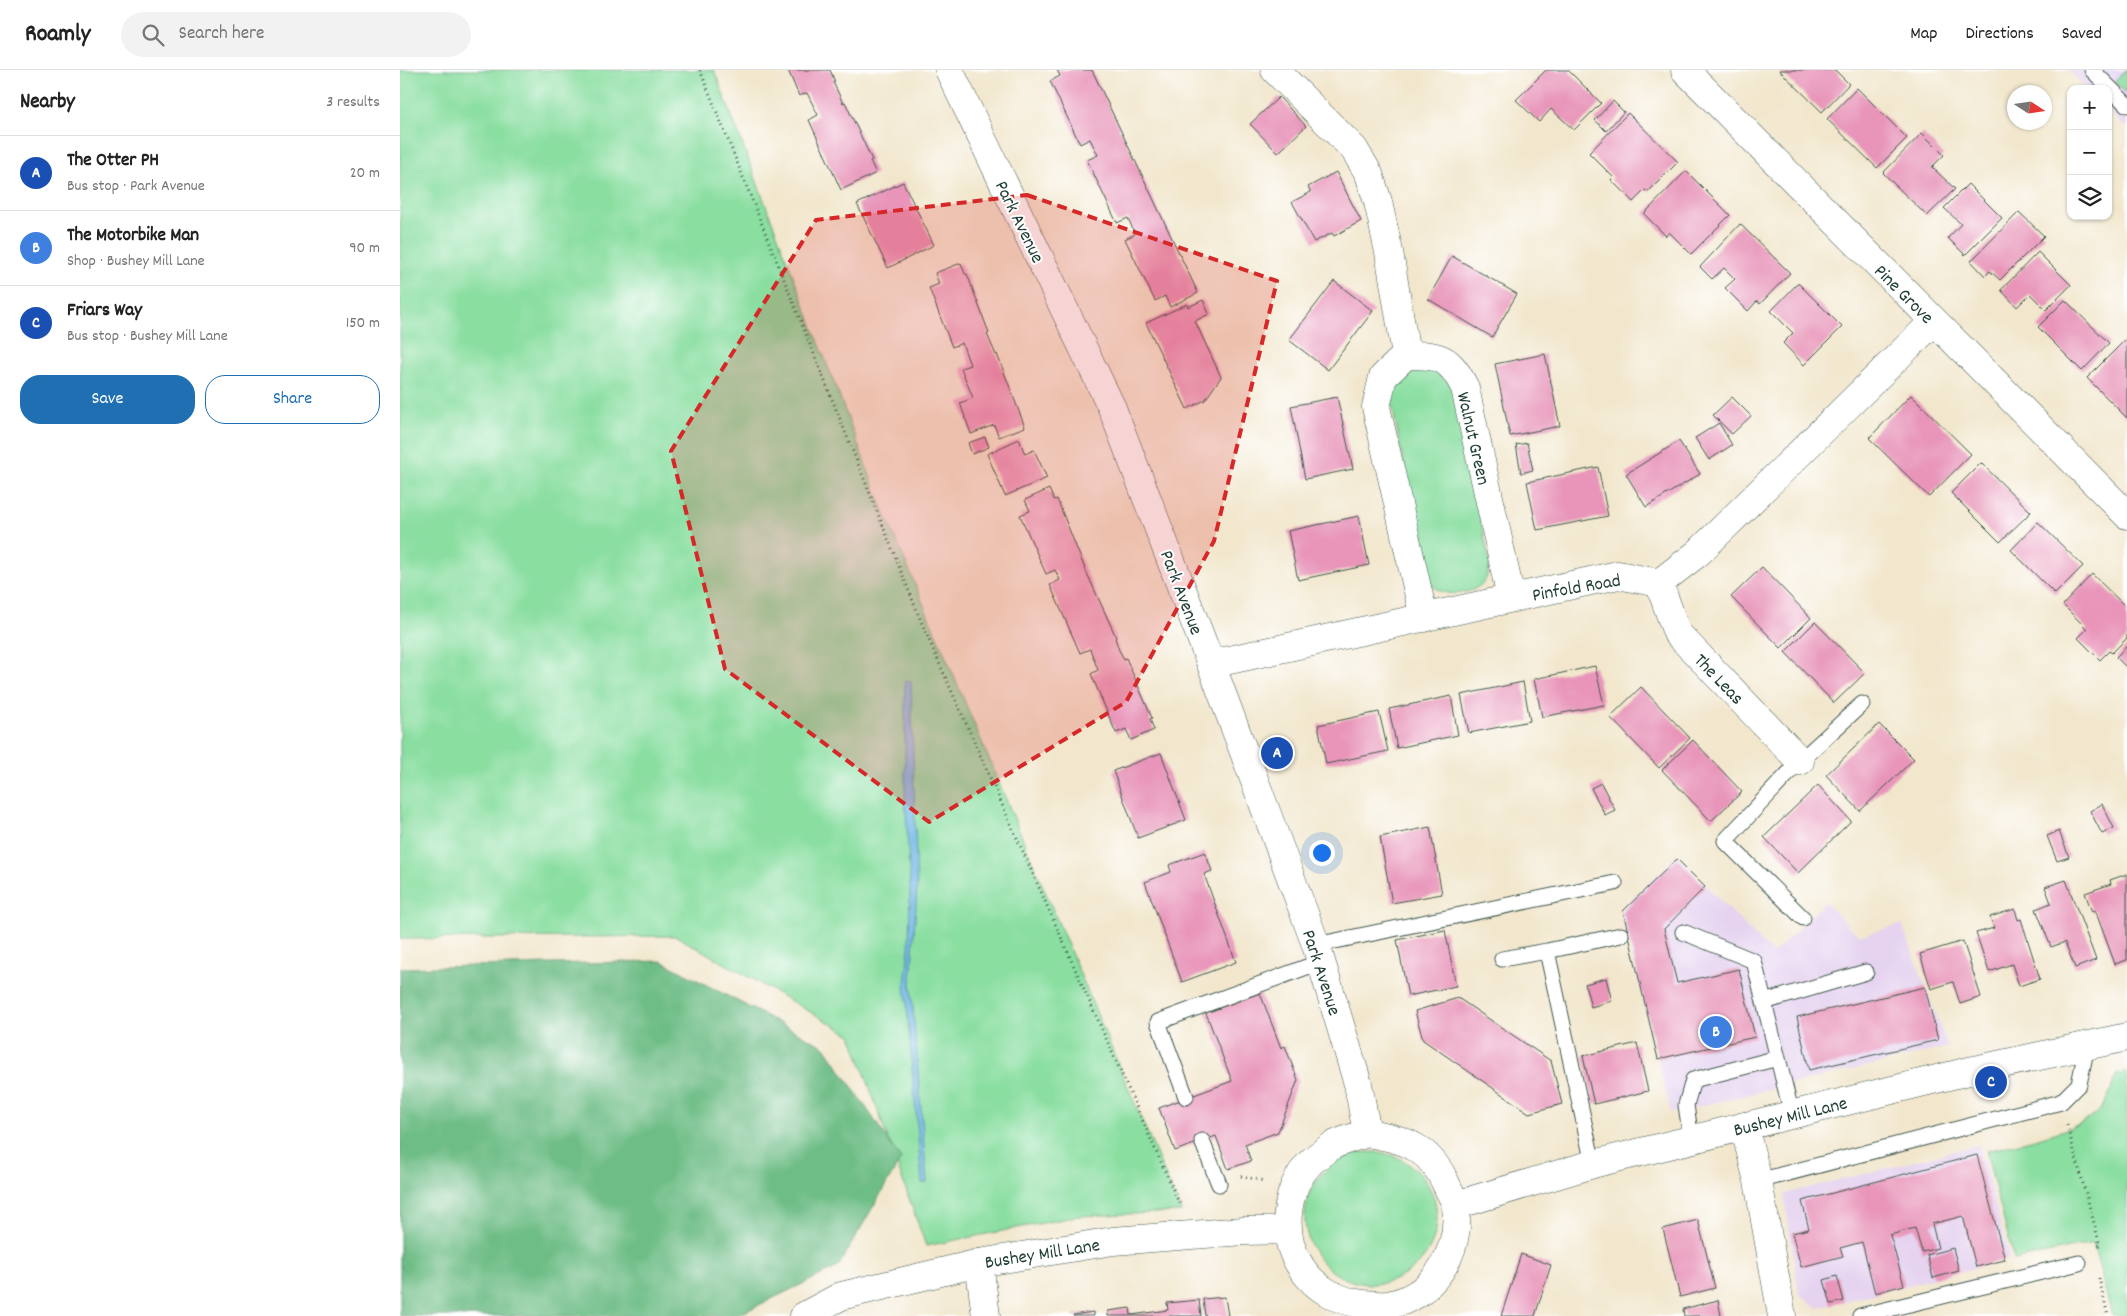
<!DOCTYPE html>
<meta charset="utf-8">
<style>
:root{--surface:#fff;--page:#f2f2f2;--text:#222;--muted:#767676;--line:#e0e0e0;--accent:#1f6fb2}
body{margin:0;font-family:Dekko,sans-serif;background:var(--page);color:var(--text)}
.controls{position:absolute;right:15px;top:15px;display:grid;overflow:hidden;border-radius:10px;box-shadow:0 1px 4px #0004}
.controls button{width:45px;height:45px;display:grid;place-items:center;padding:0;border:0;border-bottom:1px solid var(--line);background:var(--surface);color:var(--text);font:25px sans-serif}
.compass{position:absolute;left:1607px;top:15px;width:45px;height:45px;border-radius:50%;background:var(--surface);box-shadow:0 1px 4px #0004;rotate:102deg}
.you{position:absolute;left:921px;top:782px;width:18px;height:18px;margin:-12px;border:4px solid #fff;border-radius:50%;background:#1a73e8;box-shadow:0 0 0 8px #1a73e833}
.badge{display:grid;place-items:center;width:32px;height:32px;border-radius:50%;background:var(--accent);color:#fff;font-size:16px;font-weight:700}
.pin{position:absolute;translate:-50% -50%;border:2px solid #fff;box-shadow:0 1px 5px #0006}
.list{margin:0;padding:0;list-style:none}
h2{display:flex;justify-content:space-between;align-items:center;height:65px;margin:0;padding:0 20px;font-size:21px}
h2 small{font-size:16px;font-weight:400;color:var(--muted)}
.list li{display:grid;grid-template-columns:32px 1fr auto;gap:15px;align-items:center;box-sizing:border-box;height:75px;padding:0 20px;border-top:1px solid var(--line)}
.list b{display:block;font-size:19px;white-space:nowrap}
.list p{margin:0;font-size:16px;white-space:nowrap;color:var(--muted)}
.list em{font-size:16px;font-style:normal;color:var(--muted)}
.actions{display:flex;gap:10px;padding:15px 20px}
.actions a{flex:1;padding:11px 0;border:1px solid var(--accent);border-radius:20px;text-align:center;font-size:18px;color:var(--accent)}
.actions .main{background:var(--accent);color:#fff}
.icon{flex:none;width:28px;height:28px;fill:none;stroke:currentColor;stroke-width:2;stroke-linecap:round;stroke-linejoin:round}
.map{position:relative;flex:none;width:1727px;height:1246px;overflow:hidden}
header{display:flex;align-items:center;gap:30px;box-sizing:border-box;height:70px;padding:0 25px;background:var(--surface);border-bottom:1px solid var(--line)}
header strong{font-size:24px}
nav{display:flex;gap:28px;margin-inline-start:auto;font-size:18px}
.search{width:350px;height:45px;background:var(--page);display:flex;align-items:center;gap:12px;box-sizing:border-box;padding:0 18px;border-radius:28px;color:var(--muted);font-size:19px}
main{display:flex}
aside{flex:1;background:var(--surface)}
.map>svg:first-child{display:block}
.built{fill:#e5d3f0}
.green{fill:#89dea0;stroke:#548e6a}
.forest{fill:#6ebd86;stroke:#467d5d}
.water{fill:#6eb6e5;stroke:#467a8c}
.building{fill:#e895b9}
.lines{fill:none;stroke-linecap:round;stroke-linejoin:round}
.service-casing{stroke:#3f564b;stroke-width:17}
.minor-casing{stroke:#3f564b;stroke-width:29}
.tertiary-casing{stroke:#3f564b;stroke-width:29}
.path{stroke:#3f564b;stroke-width:3;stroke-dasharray:1 4;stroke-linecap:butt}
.service{stroke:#fff;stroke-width:15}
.minor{stroke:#fff;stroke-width:28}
.tertiary{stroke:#fff;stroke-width:28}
.marked{fill:#d62828;fill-opacity:0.2;stroke:#d62828;stroke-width:4;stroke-dasharray:10 6;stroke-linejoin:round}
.labels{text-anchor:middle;stroke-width:4;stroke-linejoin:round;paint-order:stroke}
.street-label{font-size:19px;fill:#1f3d34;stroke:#fff}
</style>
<header>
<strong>Roamly</strong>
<div class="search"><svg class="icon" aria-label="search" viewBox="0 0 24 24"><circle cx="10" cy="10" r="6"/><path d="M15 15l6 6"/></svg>Search here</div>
<nav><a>Map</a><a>Directions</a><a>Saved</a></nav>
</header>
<main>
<aside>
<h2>Nearby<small>3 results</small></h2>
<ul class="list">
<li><span class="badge" style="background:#1a4fb4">A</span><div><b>The Otter PH</b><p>Bus stop · Park Avenue</p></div><em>20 m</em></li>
<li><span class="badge" style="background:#3f7fe0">B</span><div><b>The Motorbike Man</b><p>Shop · Bushey Mill Lane</p></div><em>90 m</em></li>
<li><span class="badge" style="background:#1a4fb4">C</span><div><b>Friars Way</b><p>Bus stop · Bushey Mill Lane</p></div><em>150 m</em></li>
</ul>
<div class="actions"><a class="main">Save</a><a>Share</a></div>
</aside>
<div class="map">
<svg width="1727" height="1246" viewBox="0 0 1727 1246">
<rect width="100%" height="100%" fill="#fff"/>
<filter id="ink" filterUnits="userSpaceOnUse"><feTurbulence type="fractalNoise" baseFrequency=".02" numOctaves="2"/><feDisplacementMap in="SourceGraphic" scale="10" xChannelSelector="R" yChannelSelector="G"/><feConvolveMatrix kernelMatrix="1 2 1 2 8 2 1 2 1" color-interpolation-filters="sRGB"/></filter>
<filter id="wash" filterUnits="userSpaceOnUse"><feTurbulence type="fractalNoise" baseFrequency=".0096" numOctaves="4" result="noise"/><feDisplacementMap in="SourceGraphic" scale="20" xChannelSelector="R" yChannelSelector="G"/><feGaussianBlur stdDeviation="1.12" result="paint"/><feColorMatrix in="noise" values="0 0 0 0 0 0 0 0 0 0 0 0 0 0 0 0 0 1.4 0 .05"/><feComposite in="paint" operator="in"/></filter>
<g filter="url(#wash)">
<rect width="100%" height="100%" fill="#f2e7cd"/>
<path class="built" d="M 1668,0 L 1727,0 L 1727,59 L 1708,40 L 1708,19 L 1687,19 Z
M 1277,786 L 1373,884 L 1425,832 L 1459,866 L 1502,854 L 1548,977 L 1271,1043 L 1221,840 Z
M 1579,1075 L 1610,1189 L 1418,1238 L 1399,1224 L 1384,1124 Z"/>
<path class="green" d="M 0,0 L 314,0 L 480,432 L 781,1142 L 678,1146 L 526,1176 L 451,965 L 276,866 L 0,869 Z
M 1725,0 L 1727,0 L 1727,24 L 1715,12 Z
M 1015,300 C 1035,300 1042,301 1054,318 L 1090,494 C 1088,499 1088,506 1085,510 C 1077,523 1049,528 1037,519 C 1033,517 1030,511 1026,507 L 991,330 C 993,312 998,308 1015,300 Z
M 1727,1002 L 1727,1246 L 1712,1246 L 1693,1173 L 1614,1190 L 1586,1081 C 1613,1074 1683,1060 1699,1041 C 1708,1030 1712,1017 1716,1005 Z
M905 1148a66 66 0 1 1 132 0a66 66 0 1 1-132 0Z"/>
<path class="forest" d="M 261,891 L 425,977 L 501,1089 L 438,1197 L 336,1246 L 0,1246 L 0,898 Z"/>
<path class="water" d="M 505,611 L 511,611 L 517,818 L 511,913 L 527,1113 L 522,1113 L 505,914 L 509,878 L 510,814 L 505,725 Z"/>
<g id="blocks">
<path class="building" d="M 388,0 L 430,0 L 435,12 L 433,12 L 443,33 L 445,32 L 472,90 L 470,91 L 476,103 L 441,120 L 409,50 L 418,45 L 407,23 L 399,26 Z
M 657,0 L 692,0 L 798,223 L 770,237 L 765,226 L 755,231 L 725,169 L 735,164 L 728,148 L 717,153 L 687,90 L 698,85 L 690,69 L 680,74 L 650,11 L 660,6 Z
M 1146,0 L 1168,0 L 1201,33 L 1174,60 L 1151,39 L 1139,52 L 1116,30 Z
M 1379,0 L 1435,0 L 1449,14 L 1422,42 Z
M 1457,18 L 1507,68 L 1477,98 L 1427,49 Z
M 879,27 L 906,56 L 878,83 L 850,54 Z
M 1213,31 L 1224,42 L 1206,61 L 1195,50 Z
M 1228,43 L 1278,92 L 1248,122 L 1245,120 L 1233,132 L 1211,110 L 1213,107 L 1189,83 Z
M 1522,63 L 1544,85 L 1532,97 L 1555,119 L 1527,146 L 1483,103 Z
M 1286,101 L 1330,145 L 1291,184 L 1269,162 L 1266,166 L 1244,144 Z
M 936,102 L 961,151 L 934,166 L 932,163 L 914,172 L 892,132 L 911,122 L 908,117 Z
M 503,112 L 534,175 L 488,198 L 457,134 Z
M 1568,114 L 1602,148 L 1565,185 L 1548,168 L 1561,154 L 1544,138 Z
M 1619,142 L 1644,166 L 1600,210 L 1590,201 L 1585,206 L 1571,191 Z
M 1340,154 L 1390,203 L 1360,234 L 1357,231 L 1348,241 L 1325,218 L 1335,209 L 1324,198 L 1312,209 L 1300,197 Z
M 1638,182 L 1671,215 L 1646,240 L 1630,224 L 1617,237 L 1601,220 Z
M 1052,186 L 1117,224 L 1092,267 L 1028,229 Z
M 561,193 L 565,204 L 567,204 L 589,263 L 587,264 L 596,285 L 597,284 L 625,357 L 599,367 L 594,355 L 571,364 L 560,333 L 573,328 L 561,298 L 570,295 L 562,273 L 552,277 L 529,218 L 539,214 L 535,203 Z
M 934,211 L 973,241 L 928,300 L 889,270 Z
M 1398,213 L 1442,257 L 1404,295 L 1383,273 L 1393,263 L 1371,241 Z
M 803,230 L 809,244 L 795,251 L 821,307 L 805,330 L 787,339 L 746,253 L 787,234 L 788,237 Z
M 1665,230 L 1709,273 L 1682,301 L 1638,257 Z
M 1727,268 L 1727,348 L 1687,308 Z
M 1145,284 L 1160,356 L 1110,366 L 1095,294 Z
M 1511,325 L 1571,384 L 1529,427 L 1469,368 Z
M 937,327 L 953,399 L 905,409 L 891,336 Z
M 1332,327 L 1351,346 L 1332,364 L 1313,345 Z
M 1319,353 L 1332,375 L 1309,390 L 1295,368 Z
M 585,367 L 589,377 L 572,384 L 568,373 Z
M 619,369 L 625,384 L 634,380 L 647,408 L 605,426 L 587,384 Z
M 1279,371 L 1300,404 L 1246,437 L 1226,404 Z
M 1127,373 L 1133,400 L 1121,403 L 1116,375 Z
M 1581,393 L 1631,442 L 1600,472 L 1551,423 Z
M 1198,397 L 1208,446 L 1137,460 L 1127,412 Z
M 649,419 L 654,430 L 657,429 L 685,499 L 716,567 L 715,568 L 719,580 L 724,589 L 726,588 L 752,648 L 750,649 L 754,660 L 731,670 L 726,659 L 716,663 L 691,604 L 698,600 L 690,579 L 680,583 L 650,515 L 660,510 L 655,500 L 646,504 L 620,445 L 630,441 L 625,430 Z
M 959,446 L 969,495 L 898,510 L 888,461 Z
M 1638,452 L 1683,496 L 1655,524 L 1611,480 Z
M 1362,497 L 1411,548 L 1381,578 L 1331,527 Z
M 1692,504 L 1727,538 L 1727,568 L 1712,583 L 1709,581 L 1700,590 L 1678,568 L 1687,559 L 1663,535 Z
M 1415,552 L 1465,603 L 1434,633 L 1385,582 Z
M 1727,576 L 1727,596 L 1726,597 L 1716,587 Z
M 1195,596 L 1204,635 L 1142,647 L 1134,609 Z
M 1123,612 L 1130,651 L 1069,663 L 1061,625 Z
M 1241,617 L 1290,668 L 1259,698 L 1210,647 Z
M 1051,626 L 1058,665 L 997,678 L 989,639 Z
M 979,642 L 988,681 L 926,694 L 918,655 Z
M 1479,654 L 1514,689 L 1460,741 L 1426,705 Z
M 1293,670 L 1342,722 L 1311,751 L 1262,700 Z
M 761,683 L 786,750 L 738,768 L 713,701 Z
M 1201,713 L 1215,740 L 1205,745 L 1191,718 Z
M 1418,715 L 1451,751 L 1398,803 L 1364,767 Z
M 1702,734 L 1714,758 L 1702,764 L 1690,741 Z
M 1030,757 L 1042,824 L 992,833 L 980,767 Z
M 1659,761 L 1669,787 L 1657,791 L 1647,766 Z
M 805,782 L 812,801 L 804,804 L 836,892 L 782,912 L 745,812 L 771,802 L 769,795 Z
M 1277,789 L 1305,817 L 1264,859 L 1277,913 L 1339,899 L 1355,967 L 1258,989 L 1223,841 Z
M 1727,804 L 1727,890 L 1715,894 L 1695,840 L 1692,842 L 1685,823 L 1711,814 L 1710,810 Z
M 1666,810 L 1696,890 L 1675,898 L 1665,872 L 1651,877 L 1636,839 L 1651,833 L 1645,817 Z
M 1615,839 L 1618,850 L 1621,849 L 1640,909 L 1619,916 L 1612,894 L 1589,902 L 1576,863 L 1594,858 L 1590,847 Z
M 1045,860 L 1056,916 L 1008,926 L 997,870 Z
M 1563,871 L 1581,927 L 1560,934 L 1553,912 L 1531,919 L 1520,884 Z
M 1206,908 L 1212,931 L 1191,937 L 1185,914 Z
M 1525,917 L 1538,970 L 1409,1000 L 1397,947 Z
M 860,923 L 881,978 L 885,976 L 898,1010 L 878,1062 L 845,1074 L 851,1091 L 828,1099 L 816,1066 L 775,1081 L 759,1038 L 832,1011 L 806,943 Z
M 1058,928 L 1151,991 L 1162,1034 L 1129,1043 L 1023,970 L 1015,941 Z
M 1237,973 L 1248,1021 L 1194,1034 L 1183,986 Z
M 1577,1085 L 1605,1190 L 1576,1197 L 1563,1146 L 1532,1154 L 1538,1178 L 1522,1182 L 1515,1158 L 1490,1165 L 1504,1215 L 1475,1223 L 1462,1172 L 1440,1178 L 1443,1186 L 1401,1197 L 1392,1163 L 1409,1159 L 1402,1131 Z
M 1298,1150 L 1315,1218 L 1280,1227 L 1263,1159 Z
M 1553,1178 L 1559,1201 L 1533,1208 L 1527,1185 Z
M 1121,1184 L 1151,1195 L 1135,1246 L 1101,1246 Z
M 1437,1206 L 1444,1231 L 1431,1234 L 1424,1210 Z
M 825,1227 L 828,1246 L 805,1246 L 803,1229 Z
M 799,1230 L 801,1246 L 708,1246 L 708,1241 L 730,1238 L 731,1245 L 768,1240 L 767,1233 Z
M 1318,1230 L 1321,1246 L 1284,1246 L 1283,1239 Z
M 693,1242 L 694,1246 L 673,1246 L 673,1245 Z"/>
</g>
</g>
<g filter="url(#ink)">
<use href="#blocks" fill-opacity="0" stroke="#3f564b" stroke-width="1"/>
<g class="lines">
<defs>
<path id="service" d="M 1692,0 L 1727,35
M 1403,848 L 1325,771 L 1400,691 L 1462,634
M 1283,862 L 1354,891 L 1364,932
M 916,875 L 1215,813
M 1102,889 L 1147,881
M 786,1027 L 758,952 L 920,892
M 1392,1045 L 1364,932 L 1466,902
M 1291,1069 L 1286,1035 L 1293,1010 L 1378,988
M 802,1071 L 819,1114
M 1193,1094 L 1147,881 L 1221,865
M 1358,1111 L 1661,1032 L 1679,1014 L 1687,976
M 1460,1246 L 1679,1193"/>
<path id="minor" d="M 875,0 L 954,79 L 969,104 L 978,132 L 989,182 L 1006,285
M 1285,0 L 1727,445
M 1259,513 L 1277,563 L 1400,691
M 1024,548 L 976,337 L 983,307 L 1006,285 C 1040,285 1049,286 1065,318 L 1111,528
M 811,594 L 1218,505 L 1259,513 L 1298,483 L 1533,252
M 1344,1056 L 1358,1111 L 1382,1246
M 579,1193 L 586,1246"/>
<path id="tertiary" d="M 549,0 L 712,338 L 811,594 L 916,875 L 958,1014 L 967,1063
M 967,1063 C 984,1066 1003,1069 1018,1079 C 1032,1088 1041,1102 1047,1116 C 1050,1123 1055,1130 1056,1137 C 1061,1182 1033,1228 987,1235 C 980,1236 971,1234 964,1234 C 939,1232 915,1219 901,1197 C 880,1166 884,1119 911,1092 C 917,1086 925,1081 932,1076 C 942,1070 956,1067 967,1063 Z
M 1056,1135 L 1193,1094 L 1237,1083 L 1565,1002 L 1727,967
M 404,1246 L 441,1226 L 579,1193 L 713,1171 L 844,1161 L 888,1160"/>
</defs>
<use href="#service" class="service-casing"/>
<use href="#minor" class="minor-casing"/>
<use href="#tertiary" class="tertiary-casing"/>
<path class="path" d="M 300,0 L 525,561 L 780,1135
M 1667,1055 L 1700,1175 L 1695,1176
M 841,1106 L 864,1111
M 1699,1208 L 1708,1246"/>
<use href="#service" class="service"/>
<use href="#minor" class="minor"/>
<use href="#tertiary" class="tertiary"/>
</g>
</g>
<path class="marked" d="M 627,125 L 877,211 L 814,471 L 726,632 L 529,752 L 325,599 L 271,381 L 416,150 Z"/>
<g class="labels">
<g class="street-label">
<text transform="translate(621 151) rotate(64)" y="7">Park Avenue</text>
<text transform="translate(1505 223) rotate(45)" y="7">Pine Grove</text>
<text transform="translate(1075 368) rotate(77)" y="7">Walnut Green</text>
<text transform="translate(1176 516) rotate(-10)" y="7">Pinfold Road</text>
<text transform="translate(783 522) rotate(69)" y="7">Park Avenue</text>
<text transform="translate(1320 608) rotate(46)" y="7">The Leas</text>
<text transform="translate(923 902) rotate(72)" y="7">Park Avenue</text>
<text transform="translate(1390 1045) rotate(-14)" y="7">Bushey Mill Lane</text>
<text transform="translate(642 1182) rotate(-9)" y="7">Bushey Mill Lane</text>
</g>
</g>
</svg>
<div class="controls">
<button>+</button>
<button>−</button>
<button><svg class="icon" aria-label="layers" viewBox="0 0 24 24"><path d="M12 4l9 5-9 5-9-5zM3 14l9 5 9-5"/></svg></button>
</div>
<svg class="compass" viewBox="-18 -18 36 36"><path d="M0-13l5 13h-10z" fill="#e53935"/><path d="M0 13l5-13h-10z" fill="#767676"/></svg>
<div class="you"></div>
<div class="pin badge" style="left:877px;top:683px;background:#1a4fb4">A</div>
<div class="pin badge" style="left:1316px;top:962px;background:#3f7fe0">B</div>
<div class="pin badge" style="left:1591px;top:1012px;background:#1a4fb4">C</div>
</div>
</main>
